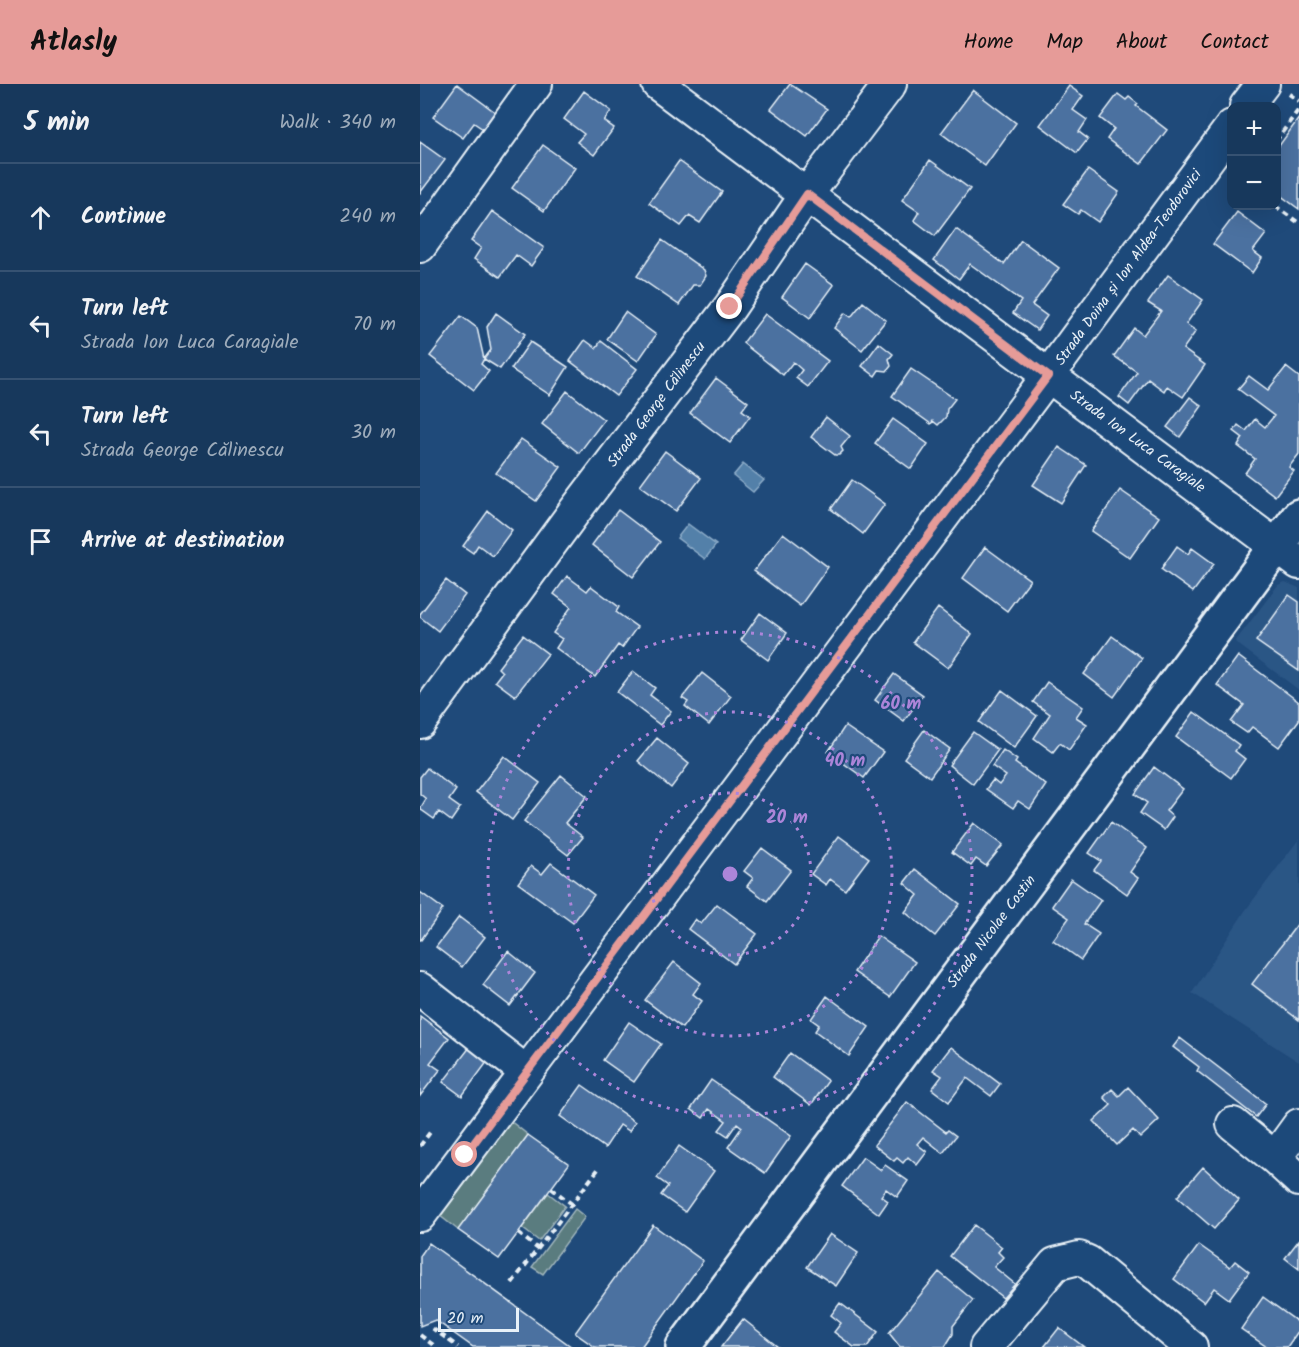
<!DOCTYPE html>
<meta charset="utf-8">
<style>
:root{--surface:#17385c;--page:#203f62;--text:#f1f3f6;--muted:#9eacbb;--line:#365272;--accent:#e69b98}
body{margin:0;font-family:Kalam,sans-serif;background:var(--page);color:var(--text)}
.controls{position:absolute;right:18px;top:18px;display:grid;overflow:hidden;border-radius:12px;box-shadow:0 6px 24px #0002}
.controls button{width:54px;height:54px;display:grid;place-items:center;padding:0;border:0;border-bottom:2px solid var(--line);background:var(--surface);color:var(--text);font:30px sans-serif}
.scale{position:absolute;left:18px;bottom:15px;width:81px;box-sizing:border-box;padding-left:6px;border:3px solid #e8f1f8;border-top:0;font-size:16px;line-height:21px;white-space:nowrap;color:#e8f1f8;-webkit-text-stroke:4px #1f4a7a;paint-order:stroke}
.stop{position:absolute;width:18px;height:18px;margin:-14px;border:4px solid #e69b98;border-radius:50%;background:#fff}
.stop.end{background:#e69b98;border-color:#fff;box-shadow:0 2px 6px #0008}
.list{margin:0;padding:0;list-style:none}
h2{display:flex;justify-content:space-between;align-items:center;height:78px;margin:0;padding:0 24px;font-size:26px}
h2 small{font-size:20px;font-weight:400;color:var(--muted)}
.list li{display:grid;grid-template-columns:39px 1fr auto;gap:18px;align-items:center;box-sizing:border-box;height:108px;padding:0 24px;border-top:2px solid var(--line)}
.list b{display:block;font-size:22px;white-space:nowrap}
.list p{margin:0;font-size:20px;white-space:nowrap;color:var(--muted)}
.list em{font-size:20px;font-style:normal;color:var(--muted)}
.icon{flex:none;width:33px;height:33px;fill:none;stroke:currentColor;stroke-width:2;stroke-linecap:round;stroke-linejoin:round}
.map{position:relative;flex:none;width:879px;height:1263px;overflow:hidden}
header{display:flex;align-items:center;gap:36px;box-sizing:border-box;height:84px;padding:0 30px;background:var(--accent);color:#111}
header strong{font-size:28px}
nav{display:flex;gap:33px;margin-inline-start:auto;font-size:21px}
main{display:flex}
aside{flex:1;background:var(--surface)}
.map>svg:first-child{display:block}
.built{fill:#2c5685}
.green{fill:#5a7b7f;stroke:#a1b6bc;stroke-width:1.5}
.water{fill:#5280a9;stroke:#8eadc9;stroke-width:1.5}
.building{fill:#4c71a0;stroke:#e8f1f8;stroke-width:1.5}
.lines{fill:none;stroke-linecap:round;stroke-linejoin:round}
.minor-casing{stroke:#e8f1f8;stroke-width:36}
.major-casing{stroke:#e8f1f8;stroke-width:38}
.path{stroke:#e8f1f8;stroke-width:4;stroke-dasharray:6 4.5;stroke-linecap:butt}
.minor{stroke:#1f4a7a;stroke-width:32}
.major{stroke:#1f4a7a;stroke-width:33}
.route{stroke:#e69b98;stroke-width:8}
.ring{fill:none;stroke:#ac85d9;stroke-width:3;stroke-dasharray:3 6}
.labels{text-anchor:middle;stroke-width:4.5;stroke-linejoin:round;paint-order:stroke}
.street-label{font-size:15px;fill:#e8f1f8;stroke:#1f4a7a}
.centre{fill:#ac85d9;stroke:#1f4a7a;stroke-width:3}
.ring-label{font-size:18px;text-anchor:middle;font-weight:bold;fill:#ac85d9;stroke:#1f4a7a;stroke-width:4.5;stroke-linejoin:round;paint-order:stroke}
</style>
<header>
<strong>Atlasly</strong>
<nav><a>Home</a><a>Map</a><a>About</a><a>Contact</a></nav>
</header>
<main>
<aside>
<h2>5 min<small>Walk · 340 m</small></h2>
<ul class="list">
<li><svg class="icon" aria-label="ahead" viewBox="0 0 24 24"><path d="M12 20V5M6 11l6-6 6 6"/></svg><div><b>Continue</b></div><em>240 m</em></li>
<li><svg class="icon" aria-label="left" viewBox="0 0 24 24"><path d="M17 20v-9H6M10 6l-5 5 5 5"/></svg><div><b>Turn left</b><p>Strada Ion Luca Caragiale</p></div><em>70 m</em></li>
<li><svg class="icon" aria-label="left" viewBox="0 0 24 24"><path d="M17 20v-9H6M10 6l-5 5 5 5"/></svg><div><b>Turn left</b><p>Strada George Călinescu</p></div><em>30 m</em></li>
<li><svg class="icon" aria-label="arrive" viewBox="0 0 24 24"><path d="M6 21V4h12l-3 4 3 4H6"/></svg><div><b>Arrive at destination</b></div></li>
</ul>
</aside>
<div class="map">
<svg width="879" height="1263" viewBox="0 0 879 1263">
<rect width="100%" height="100%" fill="#1f4a7a"/>
<filter id="ink" filterUnits="userSpaceOnUse"><feTurbulence type="fractalNoise" baseFrequency=".0167" numOctaves="2"/><feDisplacementMap in="SourceGraphic" scale="12" xChannelSelector="R" yChannelSelector="G"/><feConvolveMatrix kernelMatrix="1 2 1 2 8 2 1 2 1" color-interpolation-filters="sRGB"/></filter>
<g filter="url(#ink)">
<path class="built" d="M 865,498 L 879,504 L 879,606 L 815,558 L 858,501 Z
M 879,755 L 879,978 L 772,909 L 825,827 Z"/>
<path class="green" d="M 89,1036 L 108,1051 L 38,1146 L 19,1131 Z
M 128,1109 L 145,1122 L 119,1157 L 102,1144 Z
M 155,1125 L 165,1133 L 123,1190 L 112,1183 Z"/>
<path class="water" d="M 323,380 L 344,396 L 333,408 L 313,392 Z
M 268,440 L 296,461 L 285,475 L 257,454 Z"/>
<path class="building" d="M 37,0 L 75,28 L 63,45 L 54,39 L 43,54 L 13,33 Z
M 370,0 L 407,25 L 387,52 L 351,25 Z
M 649,2 L 663,12 L 653,26 L 667,36 L 659,48 L 668,55 L 657,69 L 620,41 Z
M 553,6 L 596,39 L 565,82 L 521,49 Z
M 164,7 L 191,27 L 184,37 L 194,44 L 174,71 L 157,58 L 164,50 L 144,35 Z
M 698,10 L 706,16 L 709,13 L 718,20 L 716,22 L 747,46 L 721,80 L 687,55 L 694,45 L 680,34 Z
M 879,34 L 879,125 L 856,108 L 856,66 Z
M 0,58 L 25,76 L 0,109 Z
M 123,61 L 155,84 L 124,127 L 92,104 Z
M 510,76 L 550,105 L 515,152 L 494,136 L 499,128 L 482,116 Z
M 259,77 L 302,108 L 280,139 L 269,132 L 261,142 L 229,119 Z
M 668,86 L 699,108 L 678,138 L 661,126 L 658,130 L 643,120 Z
M 72,127 L 124,164 L 111,182 L 96,171 L 80,193 L 54,175 L 61,164 L 51,157 Z
M 817,128 L 846,150 L 833,167 L 842,174 L 832,189 L 793,160 Z
M 536,145 L 584,180 L 601,156 L 639,184 L 612,221 L 627,232 L 617,246 L 593,229 L 601,217 L 550,180 L 539,195 L 514,176 Z
M 242,156 L 284,186 L 286,192 L 280,201 L 273,201 L 259,221 L 217,192 Z
M 385,180 L 414,201 L 390,234 L 362,213 Z
M 748,191 L 783,216 L 766,240 L 776,247 L 763,265 L 785,281 L 763,313 L 747,302 L 744,307 L 728,295 L 709,321 L 699,313 L 717,288 L 694,272 L 714,244 L 723,251 L 741,227 L 728,219 Z
M 443,218 L 466,236 L 442,266 L 414,244 L 425,229 L 431,233 Z
M 205,228 L 236,251 L 218,277 L 187,255 Z
M 76,229 L 105,250 L 80,285 L 64,275 L 71,266 L 67,243 Z
M 345,230 L 408,277 L 388,303 L 376,294 L 382,286 L 373,278 L 363,291 L 323,259 Z
M 41,232 L 57,244 L 64,275 L 61,280 L 69,287 L 54,306 L 10,272 Z
M 165,256 L 176,264 L 181,257 L 217,285 L 196,312 L 150,277 Z
M 110,258 L 148,283 L 130,311 L 91,285 Z
M 459,259 L 473,270 L 469,275 L 471,282 L 467,287 L 459,286 L 455,292 L 442,282 Z
M 866,283 L 879,293 L 879,370 L 869,383 L 874,387 L 855,412 L 825,389 L 835,375 L 818,362 L 823,354 L 814,347 L 818,341 L 826,347 L 835,335 L 845,343 L 854,332 L 818,305 L 829,292 L 848,306 Z
M 491,285 L 535,315 L 527,325 L 526,333 L 518,341 L 513,337 L 511,340 L 472,312 Z
M 296,294 L 328,318 L 322,326 L 330,332 L 310,359 L 270,329 Z
M 147,307 L 184,336 L 159,369 L 122,340 Z
M 770,313 L 782,322 L 760,353 L 747,343 Z
M 406,333 L 430,352 L 421,363 L 423,367 L 419,371 L 415,371 L 391,353 Z
M 473,335 L 508,360 L 491,385 L 455,359 Z
M 101,355 L 141,383 L 116,417 L 76,389 Z
M 639,363 L 666,381 L 641,419 L 613,401 Z
M 245,367 L 281,394 L 256,427 L 220,401 Z
M 432,396 L 465,420 L 443,450 L 411,425 Z
M 700,406 L 739,433 L 710,474 L 671,447 Z
M 198,426 L 240,458 L 213,493 L 172,461 Z
M 68,427 L 92,446 L 73,472 L 58,461 L 53,469 L 43,462 Z
M 363,449 L 408,483 L 380,522 L 334,487 Z
M 757,462 L 768,470 L 772,464 L 794,480 L 773,508 L 741,485 Z
M 565,463 L 610,496 L 587,527 L 543,494 Z
M 147,492 L 167,507 L 171,502 L 199,523 L 196,528 L 217,543 L 202,564 L 198,561 L 175,593 L 136,564 L 142,555 L 133,549 L 151,523 L 134,510 Z
M 26,496 L 45,511 L 18,547 L 0,533 L 0,530 Z
M 869,511 L 879,518 L 879,587 L 836,557 Z
M 518,524 L 552,550 L 528,584 L 493,558 Z
M 340,529 L 367,549 L 348,576 L 321,556 Z
M 103,551 L 128,570 L 95,612 L 75,597 L 82,588 L 78,584 Z
M 692,552 L 722,574 L 694,613 L 664,590 Z
M 818,572 L 879,618 L 879,636 L 859,663 L 832,643 L 827,649 L 811,638 L 824,621 L 797,601 Z
M 213,587 L 235,604 L 230,611 L 251,627 L 240,641 L 197,608 Z
M 282,589 L 311,612 L 289,641 L 265,622 L 268,618 L 262,614 Z
M 474,590 L 503,611 L 484,637 L 455,616 Z
M 627,598 L 663,623 L 656,633 L 667,640 L 649,666 L 640,659 L 633,668 L 614,654 L 630,630 L 613,618 Z
M 582,606 L 617,632 L 594,664 L 559,638 Z
M 774,628 L 819,661 L 815,667 L 825,675 L 811,694 L 756,653 Z
M 425,642 L 463,668 L 444,694 L 408,668 Z
M 504,646 L 530,665 L 510,693 L 484,674 Z
M 553,648 L 578,666 L 553,700 L 529,681 Z
M 237,654 L 269,680 L 251,704 L 218,677 Z
M 583,666 L 597,676 L 595,679 L 626,701 L 610,725 L 598,717 L 593,724 L 566,705 L 573,696 L 579,701 L 586,692 L 572,682 Z
M 84,672 L 120,699 L 92,736 L 56,708 Z
M 734,683 L 763,705 L 746,727 L 753,733 L 744,746 L 720,729 L 727,719 L 715,710 Z
M 7,684 L 36,706 L 29,716 L 40,724 L 31,737 L 19,728 L 14,735 L 0,725 L 6,715 L 0,710 L 0,693 Z
M 141,691 L 167,712 L 145,739 L 163,753 L 148,771 L 104,737 Z
M 691,738 L 727,764 L 710,788 L 718,794 L 707,810 L 674,786 L 681,777 L 669,769 Z
M 554,739 L 583,761 L 566,782 L 556,775 L 551,782 L 532,768 Z
M 419,752 L 449,774 L 425,806 L 410,795 L 406,801 L 391,790 Z
M 342,764 L 371,786 L 347,817 L 327,802 L 333,794 L 324,787 Z
M 131,779 L 174,811 L 153,839 L 98,799 L 111,782 L 122,790 Z
M 495,785 L 540,820 L 515,852 L 485,828 L 498,811 L 484,799 Z
M 651,795 L 681,816 L 664,840 L 679,850 L 661,876 L 633,856 L 649,834 L 632,822 Z
M 0,808 L 23,825 L 1,856 L 0,856 Z
M 297,820 L 337,850 L 314,880 L 268,845 L 275,835 L 281,840 Z
M 39,833 L 65,853 L 42,883 L 16,863 Z
M 879,838 L 879,936 L 832,900 Z
M 458,852 L 495,878 L 470,913 L 434,888 Z
M 88,867 L 115,889 L 90,922 L 63,901 Z
M 254,878 L 281,899 L 273,910 L 282,917 L 262,944 L 225,916 Z
M 407,912 L 449,943 L 429,972 L 395,947 L 399,941 L 391,935 Z
M 0,932 L 29,954 L 10,979 L 20,986 L 0,1012 Z
M 209,938 L 241,960 L 214,998 L 183,976 Z
M 760,954 L 846,1020 L 836,1033 L 777,987 L 779,983 L 753,963 Z
M 50,963 L 68,977 L 42,1012 L 23,998 Z
M 531,963 L 580,1000 L 571,1012 L 547,994 L 529,1018 L 512,1005 L 522,992 L 513,986 Z
M 370,969 L 408,997 L 391,1021 L 353,993 Z
M 291,996 L 371,1052 L 345,1089 L 308,1063 L 322,1043 L 317,1039 L 308,1052 L 299,1046 L 306,1037 L 289,1025 L 283,1034 L 271,1025 Z
M 162,1001 L 215,1038 L 209,1047 L 200,1041 L 185,1064 L 140,1032 Z
M 708,1003 L 739,1036 L 720,1054 L 713,1046 L 697,1061 L 674,1037 L 691,1021 L 684,1013 L 692,1005 L 699,1012 Z
M 487,1018 L 526,1048 L 528,1046 L 536,1052 L 523,1069 L 503,1053 L 497,1060 L 507,1068 L 497,1081 L 488,1073 L 483,1079 L 477,1074 L 474,1077 L 454,1061 Z
M 108,1051 L 149,1080 L 79,1175 L 38,1146 Z
M 259,1062 L 294,1087 L 265,1128 L 241,1111 L 248,1102 L 237,1094 Z
M 443,1073 L 461,1086 L 465,1081 L 488,1097 L 477,1113 L 466,1105 L 461,1112 L 468,1117 L 459,1130 L 422,1102 Z
M 783,1083 L 819,1116 L 794,1145 L 757,1113 Z
M 233,1141 L 283,1177 L 221,1263 L 175,1263 L 155,1249 Z
M 554,1141 L 582,1163 L 578,1168 L 583,1173 L 574,1183 L 595,1200 L 583,1214 L 530,1172 Z
M 410,1150 L 438,1169 L 416,1202 L 387,1183 Z
M 879,1156 L 879,1185 L 865,1174 Z
M 9,1159 L 152,1263 L 53,1263 L 15,1236 L 0,1242 L 0,1172 Z
M 779,1161 L 810,1183 L 815,1177 L 829,1188 L 809,1215 L 794,1204 L 784,1218 L 754,1195 Z
M 519,1188 L 553,1216 L 533,1242 L 533,1250 L 525,1263 L 480,1263 L 469,1249 Z
M 843,1213 L 879,1239 L 879,1246 L 867,1263 L 847,1263 L 821,1245 Z
M 420,1219 L 458,1248 L 447,1263 L 434,1263 L 414,1248 L 421,1239 L 411,1231 Z
M 323,1235 L 358,1263 L 301,1263 Z
M 639,1244 L 664,1263 L 624,1263 Z"/>
<g class="lines">
<defs>
<path id="minor" d="M 238,0 L 879,479
M 826,22 L 843,0
M 0,162 L 116,0
M 0,638 L 154,428 L 310,223 L 387,110 L 470,0
M 0,905 L 106,988
M 813,1040 L 855,1074 L 879,1041
M 855,1074 L 879,1096
M 0,1131 L 628,292 L 812,42
M 566,1263 L 635,1180 L 659,1174 L 668,1178 L 771,1263"/>
<path id="major" d="M 263,1263 L 879,432"/>
</defs>
<use href="#minor" class="minor-casing"/>
<use href="#major" class="major-casing"/>
<path class="path" d="M 869,10 L 879,17
M 856,57 L 879,25
M 855,122 L 879,139
M 0,1062 L 11,1047
M 131,1104 L 152,1120
M 98,1149 L 118,1165
M 92,1199 L 179,1084
M 12,1244 L 38,1263
M 0,1251 L 16,1263"/>
<use href="#minor" class="minor"/>
<use href="#major" class="major"/>
</g>
</g>
<g class="lines" filter="url(#ink)">
<path class="route" d="M 45,1071 L 628,292 L 387,110 L 310,223"/>
</g>
<g class="ring">
<circle cx="310" cy="790" r="81"/>
<circle cx="310" cy="790" r="162"/>
<circle cx="310" cy="790" r="242"/>
</g>
<g class="labels">
<g class="street-label">
<text transform="translate(708 183) rotate(-54)" y="5">Strada Doina și Ion Aldea-Teodorovici</text>
<text transform="translate(236 320) rotate(-53)" y="5">Strada George Călinescu</text>
<text transform="translate(718 357) rotate(36)" y="5">Strada Ion Luca Caragiale</text>
<text transform="translate(571 847) rotate(-53)" y="5">Strada Nicolae Costin</text>
</g>
</g>
<circle cx="310" cy="790" r="9" class="centre"/>
<g class="ring-label">
<text x="481" y="625">60 m</text>
<text x="425" y="682">40 m</text>
<text x="367" y="739">20 m</text>
</g>
</svg>
<div class="controls">
<button>+</button>
<button>−</button>
</div>
<div class="scale">20 m</div>
<div class="stop" style="left:45px;top:1071px"></div>
<div class="stop end" style="left:310px;top:223px"></div>
</div>
</main>
